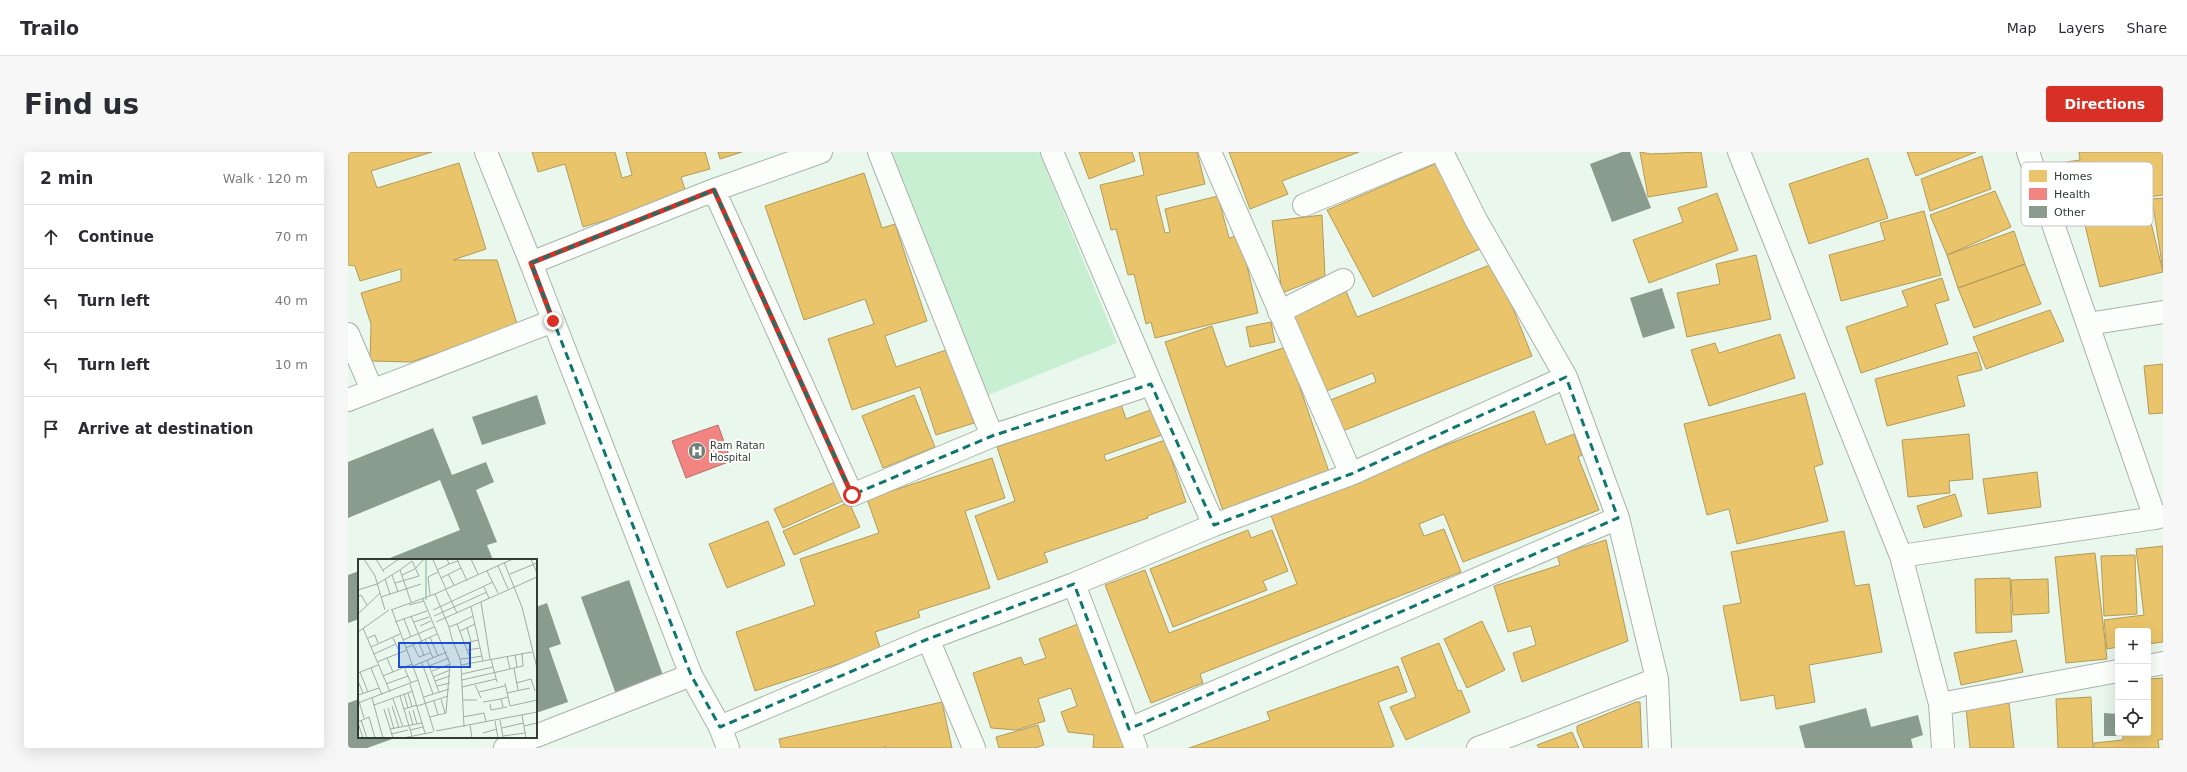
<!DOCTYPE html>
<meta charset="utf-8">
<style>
:root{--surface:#fff;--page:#f7f7f7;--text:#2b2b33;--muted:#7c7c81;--line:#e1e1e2;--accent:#d93025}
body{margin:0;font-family:"DejaVu Sans",sans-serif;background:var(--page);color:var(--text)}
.controls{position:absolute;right:12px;bottom:12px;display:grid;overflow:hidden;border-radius:4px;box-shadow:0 4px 16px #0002}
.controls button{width:36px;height:36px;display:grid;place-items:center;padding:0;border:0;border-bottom:1px solid var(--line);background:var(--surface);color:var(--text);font:20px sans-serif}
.stop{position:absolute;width:12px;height:12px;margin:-9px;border:3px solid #d93025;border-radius:50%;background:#fff}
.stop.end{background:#d93025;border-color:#fff;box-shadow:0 1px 4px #0008}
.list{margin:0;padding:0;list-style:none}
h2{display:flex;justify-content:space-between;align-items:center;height:52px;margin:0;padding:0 16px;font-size:17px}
h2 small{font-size:13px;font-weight:400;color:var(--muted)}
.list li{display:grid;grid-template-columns:26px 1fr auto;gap:12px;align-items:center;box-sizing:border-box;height:64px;padding:0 16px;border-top:1px solid var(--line)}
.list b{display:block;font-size:15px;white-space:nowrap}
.list em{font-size:13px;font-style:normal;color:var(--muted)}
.icon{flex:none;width:22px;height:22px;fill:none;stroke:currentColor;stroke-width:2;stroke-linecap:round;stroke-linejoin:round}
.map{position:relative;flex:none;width:1815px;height:596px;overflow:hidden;border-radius:4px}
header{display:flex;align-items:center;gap:24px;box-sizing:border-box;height:56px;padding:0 20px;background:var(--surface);border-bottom:1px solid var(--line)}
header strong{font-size:19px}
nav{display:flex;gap:22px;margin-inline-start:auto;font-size:14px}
.intro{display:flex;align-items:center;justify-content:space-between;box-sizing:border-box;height:96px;padding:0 24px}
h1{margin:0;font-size:28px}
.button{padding:10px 18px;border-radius:4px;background:var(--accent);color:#fff;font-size:14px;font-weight:700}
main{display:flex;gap:24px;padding:0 24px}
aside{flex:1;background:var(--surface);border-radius:4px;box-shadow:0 4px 16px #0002}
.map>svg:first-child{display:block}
.green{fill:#c9efd2}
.homes{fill:#e9c46a;stroke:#b29b5a}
.health{fill:#f28482;stroke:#b86e6b}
.building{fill:#899c8e}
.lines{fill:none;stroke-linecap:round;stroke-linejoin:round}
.minor-casing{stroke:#a8b3aa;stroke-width:24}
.tertiary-casing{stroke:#a8b3aa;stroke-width:24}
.minor{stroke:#fcfefc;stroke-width:22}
.tertiary{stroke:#fcfefc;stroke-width:22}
.route{stroke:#d93025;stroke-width:5}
.marked{fill:none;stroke:#0f766e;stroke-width:3;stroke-dasharray:8 5;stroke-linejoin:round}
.labels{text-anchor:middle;stroke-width:4;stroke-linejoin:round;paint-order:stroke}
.poi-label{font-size:10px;fill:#323c35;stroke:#fff;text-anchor:start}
.inset-river{fill:none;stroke:#a9dab5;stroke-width:2}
.inset-road{fill:none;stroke:#a0aca3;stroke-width:1}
.view{fill:#1d4ed8;fill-opacity:0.15;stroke:#1d4ed8;stroke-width:2}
.inset-edge{fill:none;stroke:#323c35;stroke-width:2}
.key{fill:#fff;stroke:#c2c4c2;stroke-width:1}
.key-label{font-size:11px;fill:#323c35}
</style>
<header>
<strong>Trailo</strong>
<nav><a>Map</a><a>Layers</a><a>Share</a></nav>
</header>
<div class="intro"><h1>Find us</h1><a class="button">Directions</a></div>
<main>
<aside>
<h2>2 min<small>Walk · 120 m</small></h2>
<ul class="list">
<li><svg class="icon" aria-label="ahead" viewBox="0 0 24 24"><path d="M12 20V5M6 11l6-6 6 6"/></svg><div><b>Continue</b></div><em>70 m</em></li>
<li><svg class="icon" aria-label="left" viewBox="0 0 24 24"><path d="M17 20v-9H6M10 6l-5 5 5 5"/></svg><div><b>Turn left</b></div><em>40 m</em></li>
<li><svg class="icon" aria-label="left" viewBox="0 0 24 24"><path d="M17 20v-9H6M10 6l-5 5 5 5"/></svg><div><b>Turn left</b></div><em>10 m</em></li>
<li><svg class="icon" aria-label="arrive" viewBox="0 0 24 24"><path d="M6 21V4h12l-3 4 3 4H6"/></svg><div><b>Arrive at destination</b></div></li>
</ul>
</aside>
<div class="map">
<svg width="1815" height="596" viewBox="0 0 1815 596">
<rect width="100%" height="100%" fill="#e9f7ec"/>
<path class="green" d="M 520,0 L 691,0 L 769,191 L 623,250 Z"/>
<path class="homes" d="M 0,0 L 84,0 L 23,19 L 29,36 L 111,11 L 138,97 L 105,108 L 149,108 L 170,175 L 63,210 L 22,209 L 23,172 L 13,141 L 53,129 L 53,117 L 12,129 L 7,114 L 0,113 Z
M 184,0 L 267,0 L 274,26 L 284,23 L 278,0 L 357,0 L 362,17 L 333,25 L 339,44 L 235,75 L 217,12 L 190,20 Z
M 370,0 L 394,0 L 372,7 Z
M 731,0 L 784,0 L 787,9 L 741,27 Z
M 791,0 L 849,0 L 857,32 L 808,44 L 817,81 L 822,80 L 817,57 L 870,44 L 881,86 L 892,83 L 910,161 L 807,186 L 803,170 L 798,172 L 786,122 L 780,123 L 768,77 L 763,78 L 752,33 L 796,23 Z
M 881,0 L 1011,0 L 934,29 L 940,42 L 902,57 Z
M 1292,0 L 1303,2 L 1353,0 L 1359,35 L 1300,45 Z
M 1559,0 L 1628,0 L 1568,24 Z
M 1731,0 L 1815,0 L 1815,43 L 1725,56 L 1718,10 L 1732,8 Z
M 1634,4 L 1643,37 L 1582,59 L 1573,27 Z
M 1520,6 L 1540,66 L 1461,92 L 1441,32 Z
M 1094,9 L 1134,96 L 1025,145 L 979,58 Z
M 516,21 L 534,76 L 547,72 L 579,169 L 537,184 L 548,215 L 601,197 L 626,271 L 588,283 L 572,235 L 504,258 L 480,187 L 526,172 L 517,147 L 456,168 L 417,54 Z
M 1647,39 L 1663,75 L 1599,103 L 1582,63 Z
M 1369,41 L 1390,98 L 1301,131 L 1285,88 L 1335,70 L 1330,56 Z
M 1815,46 L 1815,118 L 1804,47 Z
M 1798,50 L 1815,120 L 1752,135 L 1735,65 Z
M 1576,59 L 1593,123 L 1493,149 L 1481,103 L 1537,88 L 1532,71 Z
M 974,63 L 977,124 L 934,141 L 924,69 Z
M 1666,79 L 1677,112 L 1610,136 L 1599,103 Z
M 1408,103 L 1423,167 L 1339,185 L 1329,141 L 1372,132 L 1368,112 Z
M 1147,111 L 1184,204 L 992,280 L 980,249 L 1028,230 L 1025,221 L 976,240 L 944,160 L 998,139 L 1009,165 Z
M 1677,112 L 1693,152 L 1626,176 L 1610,136 Z
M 1594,126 L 1601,148 L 1587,152 L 1600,192 L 1513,221 L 1498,175 L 1560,154 L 1554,139 Z
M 1702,158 L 1716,189 L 1638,217 L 1625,185 Z
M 923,170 L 927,190 L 902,195 L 898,175 Z
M 864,174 L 878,215 L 938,195 L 982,323 L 875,359 L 817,190 Z
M 1432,182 L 1447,226 L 1361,254 L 1343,198 L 1367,191 L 1371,201 Z
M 1629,200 L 1634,218 L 1609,224 L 1617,254 L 1539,274 L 1527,227 Z
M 1815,212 L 1815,261 L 1801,262 L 1796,214 Z
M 1457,241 L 1475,312 L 1466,315 L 1480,369 L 1389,392 L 1381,357 L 1359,363 L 1336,272 Z
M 566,243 L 587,295 L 535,316 L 514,264 Z
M 773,252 L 778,267 L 805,257 L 814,283 L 756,303 L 758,309 L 817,288 L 838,350 L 799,364 L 800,366 L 696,401 L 700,410 L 650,428 L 627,364 L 667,349 L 649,295 Z
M 1186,259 L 1198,293 L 1226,282 L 1234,303 L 1230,305 L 1251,358 L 1115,410 L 1096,362 L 1071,372 L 1076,384 L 1096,377 L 1113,420 L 852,522 L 855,531 L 803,551 L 757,433 L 797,418 L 821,481 L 949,432 L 922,361 Z
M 1621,282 L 1625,327 L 1601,329 L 1602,341 L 1560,345 L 1554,288 Z
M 644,306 L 657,346 L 617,359 L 642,436 L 570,459 L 572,465 L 527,480 L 533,498 L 407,539 L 388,480 L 467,453 L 452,407 L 531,381 L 519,347 Z
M 1689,320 L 1693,355 L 1640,362 L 1635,327 Z
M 487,330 L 495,349 L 435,376 L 426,357 Z
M 1607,342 L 1614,364 L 1576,376 L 1569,354 Z
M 501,350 L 512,375 L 446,403 L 435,379 Z
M 420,369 L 437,413 L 379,436 L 361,392 Z
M 900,378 L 903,386 L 924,378 L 940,419 L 915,429 L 919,438 L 825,475 L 802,417 Z
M 1496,379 L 1507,434 L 1521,432 L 1534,500 L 1461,513 L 1467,550 L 1428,557 L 1426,543 L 1393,549 L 1375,454 L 1393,451 L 1383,400 Z
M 1258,388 L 1280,489 L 1174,530 L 1165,501 L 1188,493 L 1183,474 L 1160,480 L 1146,434 L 1212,413 L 1209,403 Z
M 1815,394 L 1815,490 L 1800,492 L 1800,479 L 1770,479 L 1770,495 L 1759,497 L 1756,468 L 1796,463 L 1788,397 Z
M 1747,401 L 1759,507 L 1718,511 L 1707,405 Z
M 1787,403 L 1789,462 L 1756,464 L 1753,404 Z
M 1662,426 L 1664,480 L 1628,481 L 1627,427 Z
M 1700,427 L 1701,461 L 1665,463 L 1663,428 Z
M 1134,469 L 1157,518 L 1119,536 L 1096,487 Z
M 730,472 L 777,596 L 745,596 L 746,583 L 720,580 L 713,560 L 729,554 L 723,536 L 690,547 L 697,569 L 668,578 L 643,576 L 625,521 L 673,505 L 676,513 L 698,506 L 691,487 Z
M 1668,488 L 1675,520 L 1613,533 L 1606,501 Z
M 1091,491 L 1110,539 L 1113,538 L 1122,560 L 1058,588 L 1042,555 L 1068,545 L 1053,506 Z
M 1050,514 L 1059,540 L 1030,550 L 1046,594 L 1041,596 L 841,596 L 922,568 L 919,560 Z
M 1815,526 L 1815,587 L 1810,588 L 1811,596 L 1746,596 L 1746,591 L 1775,588 L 1775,581 L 1800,581 L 1800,527 Z
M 1743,545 L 1745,596 L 1710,596 L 1708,547 Z
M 594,550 L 604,596 L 538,596 L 537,594 L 537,596 L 433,596 L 431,587 Z
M 1288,550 L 1292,550 L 1294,596 L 1236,596 L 1229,579 L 1229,574 Z
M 1661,551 L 1666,596 L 1622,596 L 1618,556 Z
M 690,573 L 696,593 L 687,596 L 651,596 L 648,585 Z
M 1224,580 L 1231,596 L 1191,596 L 1189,593 Z"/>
<path class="health" d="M 370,273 L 383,309 L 338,326 L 324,289 Z"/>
<path class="building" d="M 1274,0 L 1282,0 L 1303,56 L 1264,70 L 1242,12 Z
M 1314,136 L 1327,176 L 1295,186 L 1282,146 Z
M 189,243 L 198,272 L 134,293 L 124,265 Z
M 85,276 L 104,323 L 138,310 L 146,330 L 128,338 L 149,390 L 139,393 L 145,408 L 37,408 L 112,378 L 92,328 L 0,366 L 0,310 Z
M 11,419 L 11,467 L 0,471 L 0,423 Z
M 281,428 L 317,529 L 269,545 L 233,445 Z
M 199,451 L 213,492 L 201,496 L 220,550 L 188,561 L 188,455 Z
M 11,547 L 11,585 L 50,585 L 19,596 L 0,596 L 0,551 Z
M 1518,556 L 1523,575 L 1570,563 L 1575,583 L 1563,587 L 1565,596 L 1457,596 L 1451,574 Z
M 1756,561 L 1770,562 L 1771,584 L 1756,584 Z"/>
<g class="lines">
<defs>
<path id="minor" d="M 531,0 L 644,284
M 704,0 L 803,232 L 866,373
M 862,0 L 1003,322
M 1094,0 L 1128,68 L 1218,225 L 1270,366 L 1309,527 L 1312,596
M 1391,0 L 1553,404 L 1807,366
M 1680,0 L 1807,366 L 1815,364
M 366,38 L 504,343 L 644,284 L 803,232
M 956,53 L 1084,0
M 183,111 L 366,38 L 473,0
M 931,160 L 995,128
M 1740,172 L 1815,160
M 0,182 L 24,238
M 0,248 L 205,169
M 1553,404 L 1592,552 L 1770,519
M 726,432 L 788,596
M 580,487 L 626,596
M 1800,514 L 1815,511
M 1592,552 L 1595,596
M 372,575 L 580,487 L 726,432 L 866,373 L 1003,322 L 1218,225
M 781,577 L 1270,366
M 188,584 L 343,523
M 157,596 L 185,585
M 1130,596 L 1309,527"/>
<path id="tertiary" d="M 138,0 L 183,111 L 343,523 L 372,575 L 380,596"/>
</defs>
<use href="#minor" class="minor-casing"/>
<use href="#tertiary" class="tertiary-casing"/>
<use href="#minor" class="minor"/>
<use href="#tertiary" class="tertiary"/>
</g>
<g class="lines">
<path class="route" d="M 205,169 L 183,111 L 366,38 L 504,343"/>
</g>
<path class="marked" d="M 366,38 L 504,343 L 644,284 L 803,232 L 866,373 L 1003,322 L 1218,225 L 1270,366 L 781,577 L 726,432 L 580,487 L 372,575 L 343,523 L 183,111 Z"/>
<defs>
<symbol id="hospital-disc" viewBox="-11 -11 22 22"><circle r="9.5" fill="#727d75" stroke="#fff"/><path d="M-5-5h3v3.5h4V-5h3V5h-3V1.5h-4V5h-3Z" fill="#fff"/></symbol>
</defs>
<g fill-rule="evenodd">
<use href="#hospital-disc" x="339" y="289" width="20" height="20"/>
</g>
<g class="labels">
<g class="poi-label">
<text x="362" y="297">Ram Ratan<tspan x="362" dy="12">Hospital</tspan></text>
</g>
</g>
<g transform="translate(10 407)">
<rect width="179" height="179" fill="#e9f7ec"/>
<path class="inset-river" d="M 68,41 L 68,0"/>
<path class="inset-road" d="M 6,0 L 17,17 L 27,51M 18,0 L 26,13M 89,0 L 91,5 L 100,2M 99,0 L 109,22M 113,0 L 120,15M 173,0 L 179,14M 75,1 L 88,30M 146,3 L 164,48 L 179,109M 140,7 L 150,30M 25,11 L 41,0M 42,11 L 54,2 L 61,17M 79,11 L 91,5M 129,12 L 140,34M 90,15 L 96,26M 152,15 L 179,4M 34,16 L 40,33M 44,16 L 57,10 L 66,0M 83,19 L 103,9M 27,20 L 32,35M 37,24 L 61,17M 126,28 L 131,39M 0,31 L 19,25 L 42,11 L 53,43M 88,31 L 99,54M 77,35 L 91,68M 72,36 L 70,18 L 80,13M 0,37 L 3,36 L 9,46M 23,38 L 63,25M 65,40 L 92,105 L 88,154 L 72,158M 123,43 L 132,100M 51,46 L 66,42M 113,48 L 125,102M 33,51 L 77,35 L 155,0M 34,51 L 60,121 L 76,172M 75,51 L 135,23M 0,55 L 22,34M 53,57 L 64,83M 76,57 L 129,33M 115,57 L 99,65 L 112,99 L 124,97M 46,60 L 53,78M 37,63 L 69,52M 56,63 L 71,58M 78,63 L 179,18M 99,65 L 91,68 L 94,80 L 102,100 L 112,99M 62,67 L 73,62M 5,69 L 32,133M 109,69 L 113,82M 102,72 L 117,65M 0,73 L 31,51M 72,78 L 80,97M 10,79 L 17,76 L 20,84M 35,79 L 42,94M 67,80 L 75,99M 45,81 L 76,68M 61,84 L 66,96M 107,84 L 121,81M 55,86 L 61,98 L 72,94M 13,88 L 42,75M 48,89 L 79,75M 109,91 L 122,89M 16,95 L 38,85M 157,96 L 159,108M 149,97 L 152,110M 29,99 L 35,113M 102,100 L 103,106 L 174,93M 69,101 L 81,133M 19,103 L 49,91M 64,104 L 75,135M 103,106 L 106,168M 55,107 L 89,93M 71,107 L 91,99M 46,108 L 53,124M 135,108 L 139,123M 13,109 L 24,136M 156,109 L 160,131M 74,112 L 92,105M 2,113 L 10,133M 0,114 L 20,106M 104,115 L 135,108 L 133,100M 25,117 L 54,105M 75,118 L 92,111M 104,121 L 165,107 L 164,94M 0,122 L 5,134M 77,122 L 92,117M 147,124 L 152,147 L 179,141M 158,124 L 173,120 L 177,132M 28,125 L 50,117M 52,125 L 67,174M 117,126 L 123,139M 79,127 L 92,124M 104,128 L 138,120M 121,133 L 147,127M 50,134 L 54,148M 149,134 L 172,129M 46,135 L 50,149M 0,136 L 21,129M 42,137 L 54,177M 66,138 L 91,130M 0,139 L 6,159M 14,139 L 25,179M 35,140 L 45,168M 83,140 L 87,154M 105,141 L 119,141M 76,142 L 80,156M 125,143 L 143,140M 0,144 L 60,121M 132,145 L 133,151 L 149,148M 16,146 L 55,132M 34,147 L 41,169M 59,147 L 90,137M 145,148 L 143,140 L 150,138M 30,149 L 36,170M 26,150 L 35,179M 46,150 L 59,146M 55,151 L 59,165M 51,152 L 55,166M 164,156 L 168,179M 105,158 L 126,154 L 128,163M 3,161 L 9,179M 142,161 L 145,178M 137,162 L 140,179M 0,163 L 11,158 L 17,179M 0,164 L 5,179M 112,166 L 114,179M 166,167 L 179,164M 144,169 L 165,164M 32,170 L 64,164M 52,171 L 65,168M 78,172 L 179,153M 125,174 L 139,170M 33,175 L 50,171M 145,177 L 167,174M 45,179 L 75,173"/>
<path class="view" d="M 41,84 L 112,84 L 112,108 L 41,108 Z"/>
<rect width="179" height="179" class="inset-edge"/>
</g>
<rect x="1673" y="10" width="132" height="64" rx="6" class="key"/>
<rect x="1681" y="18" width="18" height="12" fill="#e9c46a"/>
<rect x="1681" y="36" width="18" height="12" fill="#f28482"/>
<rect x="1681" y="54" width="18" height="12" fill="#899c8e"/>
<g class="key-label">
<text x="1706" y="28">Homes</text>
<text x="1706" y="46">Health</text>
<text x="1706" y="64">Other</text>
</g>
</svg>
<div class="controls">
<button>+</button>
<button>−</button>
<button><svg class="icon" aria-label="locate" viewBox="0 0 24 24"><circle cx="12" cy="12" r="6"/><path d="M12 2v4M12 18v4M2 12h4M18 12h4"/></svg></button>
</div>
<div class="stop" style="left:504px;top:343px"></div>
<div class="stop end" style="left:205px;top:169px"></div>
</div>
</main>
